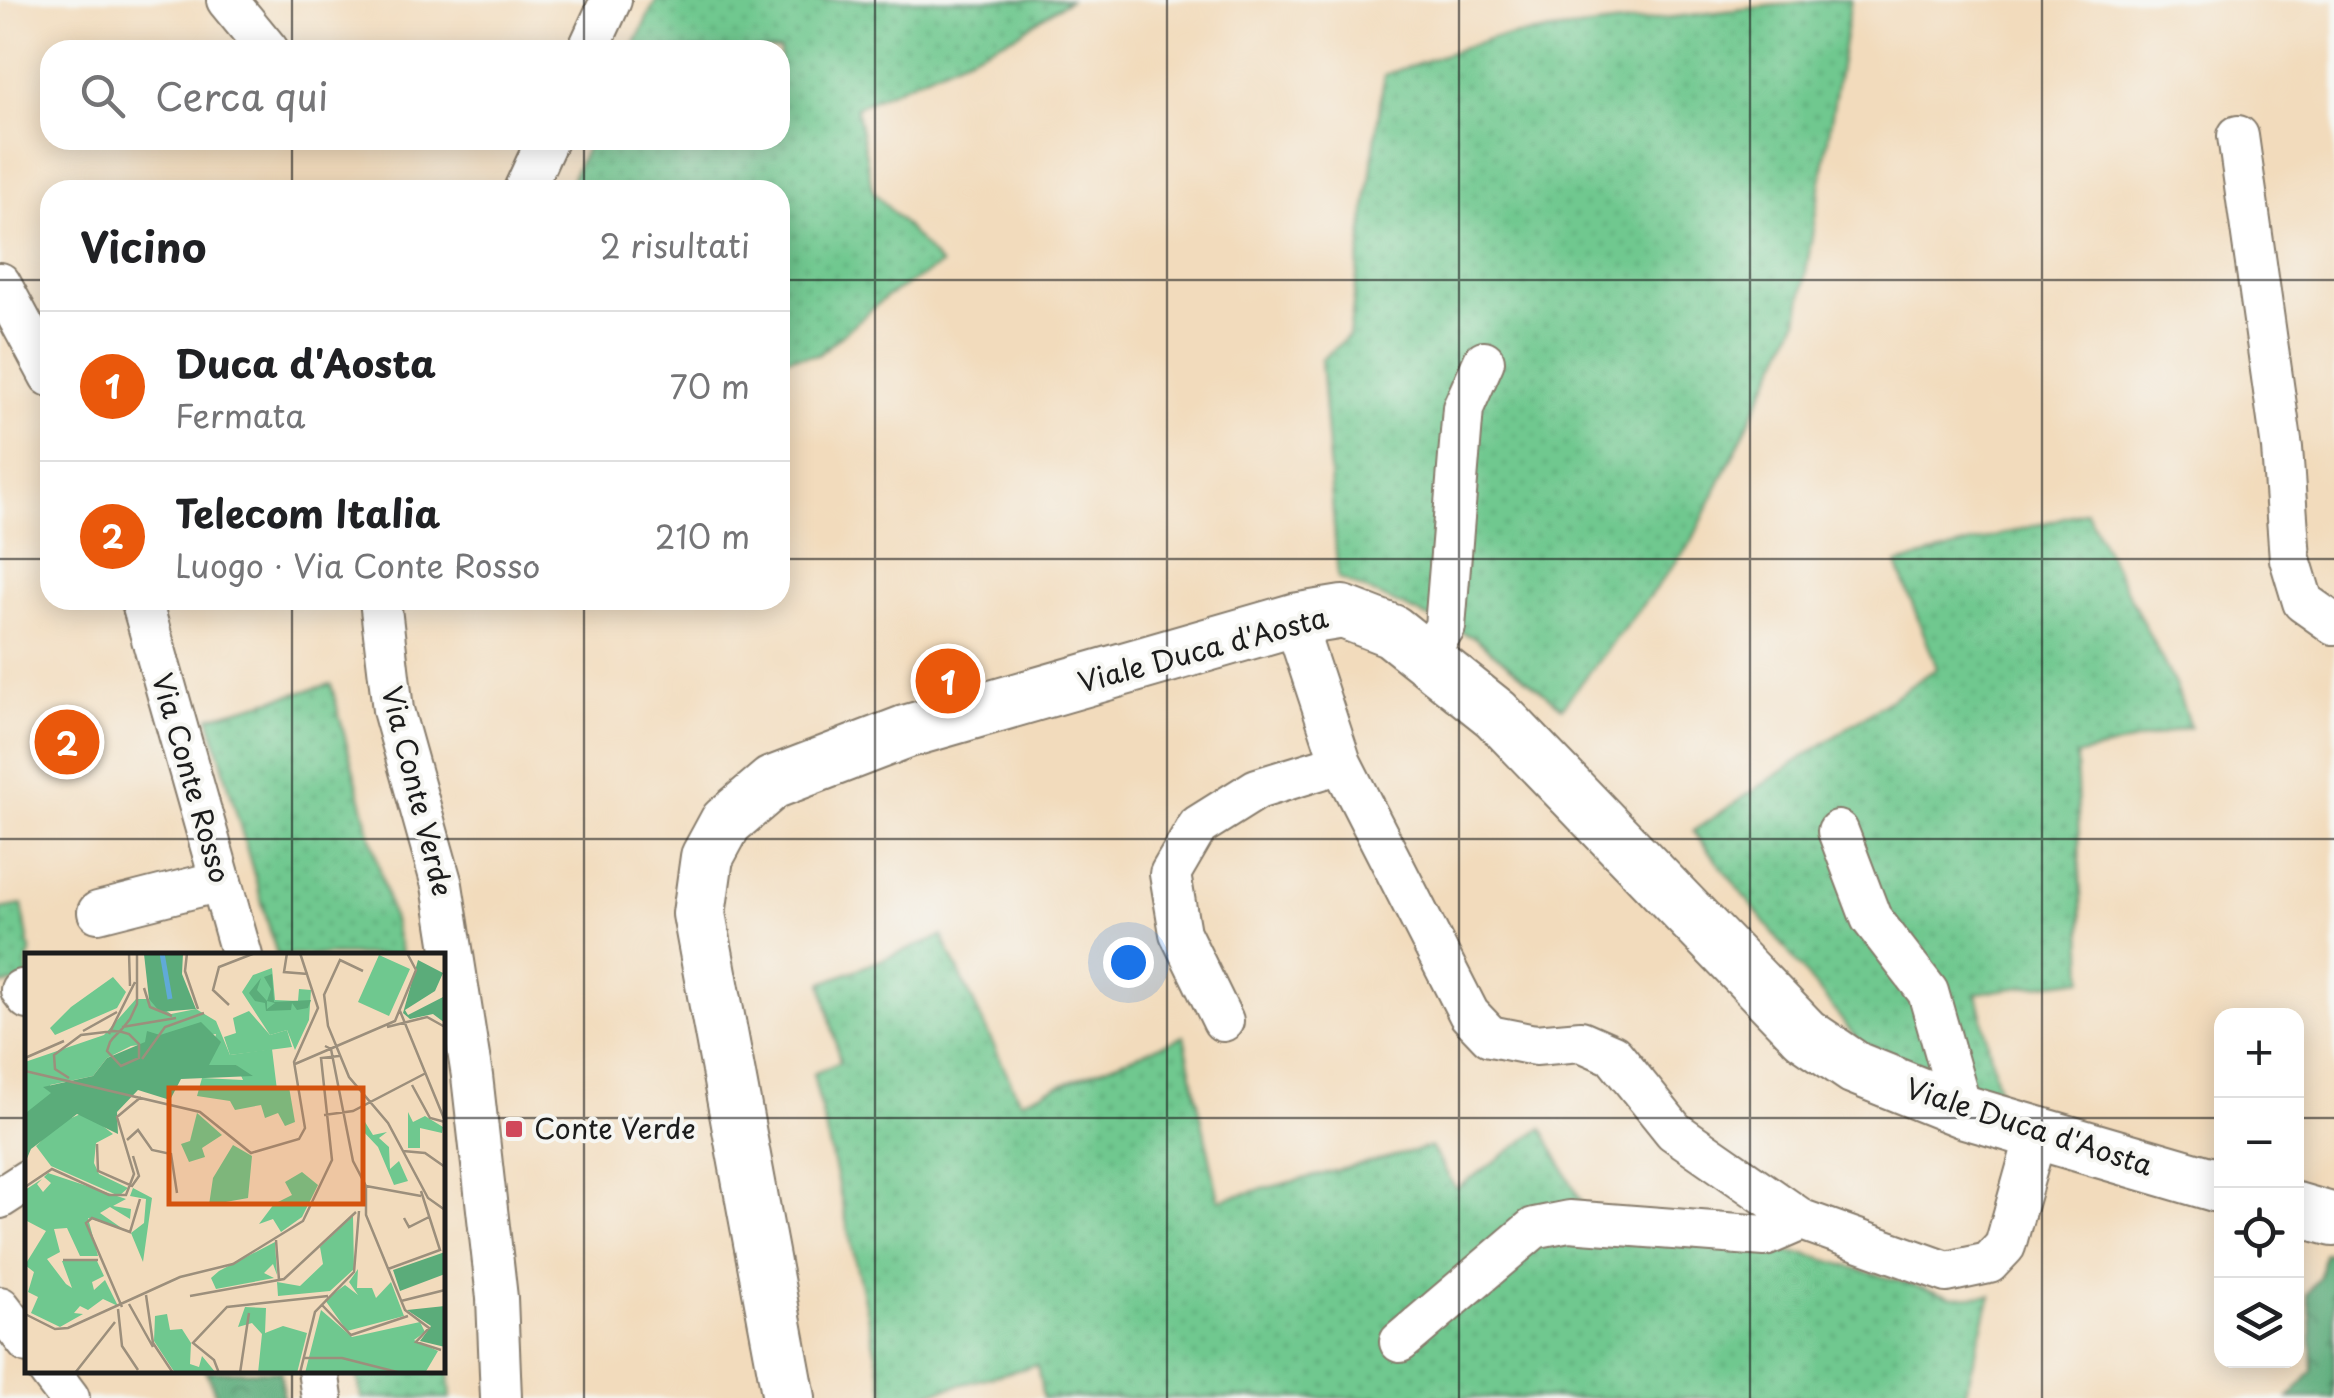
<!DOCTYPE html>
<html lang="it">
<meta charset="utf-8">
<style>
:root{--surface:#fff;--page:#f6f6f6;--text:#202124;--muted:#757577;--line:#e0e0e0;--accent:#ea580c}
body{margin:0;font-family:"Playpen Sans",sans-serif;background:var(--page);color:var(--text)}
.controls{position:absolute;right:30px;bottom:30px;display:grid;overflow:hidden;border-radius:20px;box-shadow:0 5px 25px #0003}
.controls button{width:90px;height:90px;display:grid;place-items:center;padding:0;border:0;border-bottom:2px solid var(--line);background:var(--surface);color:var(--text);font:50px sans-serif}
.you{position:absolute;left:1128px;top:962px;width:35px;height:35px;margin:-25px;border:8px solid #fff;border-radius:50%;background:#1a73e8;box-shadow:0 0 0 15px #1a73e833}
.badge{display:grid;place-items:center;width:65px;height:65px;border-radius:50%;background:var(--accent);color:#fff;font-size:32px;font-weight:700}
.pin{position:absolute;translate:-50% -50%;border:5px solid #fff;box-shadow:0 2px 10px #0006}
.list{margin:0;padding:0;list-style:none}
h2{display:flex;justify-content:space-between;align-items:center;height:130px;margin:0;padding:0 40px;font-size:42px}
h2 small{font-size:32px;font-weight:400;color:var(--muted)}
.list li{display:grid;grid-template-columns:65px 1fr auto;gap:30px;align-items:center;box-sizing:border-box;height:150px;padding:0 40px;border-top:2px solid var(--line)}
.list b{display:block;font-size:38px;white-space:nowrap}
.list p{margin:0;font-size:32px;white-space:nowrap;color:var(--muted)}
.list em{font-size:32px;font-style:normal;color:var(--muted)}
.icon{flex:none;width:55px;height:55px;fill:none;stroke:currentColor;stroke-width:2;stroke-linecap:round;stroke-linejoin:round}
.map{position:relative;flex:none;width:2334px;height:1398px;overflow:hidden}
.search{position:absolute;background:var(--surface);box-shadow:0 5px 25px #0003;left:40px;top:40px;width:750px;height:110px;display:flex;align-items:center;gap:25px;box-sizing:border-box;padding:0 35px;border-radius:30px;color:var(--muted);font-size:38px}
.panel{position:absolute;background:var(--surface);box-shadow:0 5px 25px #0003;left:40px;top:180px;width:750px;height:430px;border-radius:30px}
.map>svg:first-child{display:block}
.green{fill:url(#green-dots);stroke:#467256;stroke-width:2.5}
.forest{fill:url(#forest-crowns);stroke:#3c644b;stroke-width:2.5}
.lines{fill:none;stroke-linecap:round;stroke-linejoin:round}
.minor-casing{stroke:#877c6c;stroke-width:44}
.major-casing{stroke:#877c6c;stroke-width:56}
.minor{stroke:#fff;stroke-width:40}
.major{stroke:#fff;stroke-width:52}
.grid{fill:none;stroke:#1c1c1c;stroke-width:2.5;stroke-opacity:0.55}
.poi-dot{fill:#d1495b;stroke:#f6f6f2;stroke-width:4}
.labels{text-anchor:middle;stroke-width:8;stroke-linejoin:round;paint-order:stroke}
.street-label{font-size:28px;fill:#1c1c1c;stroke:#f6f6f2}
.poi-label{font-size:28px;fill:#1c1c1c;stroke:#f6f6f2;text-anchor:start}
.inset-river{fill:none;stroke:#60aad8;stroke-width:5}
.inset-road{fill:none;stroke:#9c8f7c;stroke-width:2.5}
.view{fill:#d4530e;fill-opacity:0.15;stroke:#d4530e;stroke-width:5}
.inset-edge{fill:none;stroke:#1c1c1c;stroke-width:5}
</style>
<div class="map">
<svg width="2334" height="1398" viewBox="0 0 2334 1398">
<defs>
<pattern id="green-dots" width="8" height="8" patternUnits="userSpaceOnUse" patternTransform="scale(2.5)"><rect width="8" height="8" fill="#6fc88f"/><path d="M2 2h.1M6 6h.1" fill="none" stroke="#60ab7b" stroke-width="1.8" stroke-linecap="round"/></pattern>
<pattern id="forest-crowns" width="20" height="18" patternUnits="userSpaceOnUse" patternTransform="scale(2.5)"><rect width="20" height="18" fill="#5bac7a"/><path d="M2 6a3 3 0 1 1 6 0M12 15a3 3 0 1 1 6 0" fill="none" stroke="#4a8b63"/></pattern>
</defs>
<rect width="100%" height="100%" fill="#f6f6f2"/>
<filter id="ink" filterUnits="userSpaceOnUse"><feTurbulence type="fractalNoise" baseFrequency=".01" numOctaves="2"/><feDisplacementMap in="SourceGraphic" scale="20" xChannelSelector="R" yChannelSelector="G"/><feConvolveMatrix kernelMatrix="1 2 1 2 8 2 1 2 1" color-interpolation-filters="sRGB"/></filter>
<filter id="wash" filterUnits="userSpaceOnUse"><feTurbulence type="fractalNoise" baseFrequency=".0048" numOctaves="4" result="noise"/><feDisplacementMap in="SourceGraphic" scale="40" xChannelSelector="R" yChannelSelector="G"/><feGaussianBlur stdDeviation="2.25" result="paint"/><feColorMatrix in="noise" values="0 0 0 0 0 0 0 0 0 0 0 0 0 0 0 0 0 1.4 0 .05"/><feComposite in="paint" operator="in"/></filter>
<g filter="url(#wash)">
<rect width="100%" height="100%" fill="#f2dbbc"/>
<path class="green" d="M 656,0 L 1069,0 L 1018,34 L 856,107 L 873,191 L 941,265 L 886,297 L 818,355 L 780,358 L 780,190 L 566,190 L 590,140 L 780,140 L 780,50 L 632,50 Z
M 1821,0 L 1851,0 L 1798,320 L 1691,543 L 1562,707 L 1475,638 L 1338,578 L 1321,360 L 1349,336 L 1384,75 L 1492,38 Z
M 2086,511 L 2176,687 L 2190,727 L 2076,756 L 2084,979 L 1977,993 L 1999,1093 L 1859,1042 L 1693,831 L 1937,668 L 1897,564 Z
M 331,684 L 402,955 L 277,955 L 209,717 Z
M 22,905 L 31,955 L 28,956 L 27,982 L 0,985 L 0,909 Z
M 942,936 L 1020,1101 L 1184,1036 L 1219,1200 L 1431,1147 L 1456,1189 L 1542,1128 L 1600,1237 L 1806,1254 L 1953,1297 L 1991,1295 L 1964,1398 L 1043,1398 L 1037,1365 L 909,1398 L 886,1398 L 813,1074 L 840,1062 L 822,983 Z
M 443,1287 L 451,1398 L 361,1398 L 357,1371 L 442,1370 Z"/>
<path class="forest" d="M 2324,1253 L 2334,1254 L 2334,1398 L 2289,1398 L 2313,1371 L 2311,1317 L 2307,1294 L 2320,1276 Z
M 206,1371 L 280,1371 L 284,1398 L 217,1398 Z"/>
</g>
<g filter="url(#ink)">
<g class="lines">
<defs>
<path id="minor" d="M 227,0 L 268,50
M 588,50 L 611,0
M 2238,136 L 2282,448 L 2290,559 L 2303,602 L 2334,624
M 524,190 L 547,140
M 0,283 L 50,376
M 141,600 L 242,956
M 380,600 L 393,710 L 442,885 L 472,1076 L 497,1298 L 501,1398
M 1294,620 L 1341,763 L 1469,1014 L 1490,1036 L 1535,1045 L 1581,1041 L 1613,1055 L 1674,1131 L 1802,1220 L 1947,1272 L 1989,1263 L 2005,1246 L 2037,1132
M 1425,658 L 1445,627 L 1463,408 L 1484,361
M 1838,831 L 1871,918 L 1928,992 L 1962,1111
M 98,912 L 220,881
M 21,990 L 28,999
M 1223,1021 L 1180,933 L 1170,874 L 1198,826 L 1257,789 L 1341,763
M 0,1198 L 28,1180
M 0,1307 L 28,1343
M 1400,1342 L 1534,1228 L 1569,1221 L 1765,1236 L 1802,1220
M 48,1370 L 69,1398
M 318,1370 L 322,1398"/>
<path id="major" d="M 2296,1209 L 2334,1220
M 789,1398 L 699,914 L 707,857 L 726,822 L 772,783 L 905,732 L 1294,620 L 1343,612 L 1392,631 L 1496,714 L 1805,1034 L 1855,1068 L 1962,1111 L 2222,1187"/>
</defs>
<use href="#minor" class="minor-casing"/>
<use href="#major" class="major-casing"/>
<use href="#minor" class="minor"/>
<use href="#major" class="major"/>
</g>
</g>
<path class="grid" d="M 292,0 L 292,50M 584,0 L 584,50M 875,0 L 875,1398M 1167,0 L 1167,1398M 1459,0 L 1459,1398M 1750,0 L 1750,1398M 2042,0 L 2042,1398M 292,140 L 292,190M 584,140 L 584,190M 0,280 L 50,280M 780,280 L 2334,280M 0,559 L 50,559M 780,559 L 2334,559M 292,600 L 292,956M 584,600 L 584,1398M 0,839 L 2334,839M 0,1118 L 28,1118M 442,1118 L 2222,1118M 2296,1118 L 2334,1118M 292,1370 L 292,1398"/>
<rect class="poi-dot" x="504" y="1119" width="20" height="20" rx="5"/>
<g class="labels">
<g class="street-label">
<text transform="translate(1203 650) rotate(-15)" y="10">Viale Duca d'Aosta</text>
<text transform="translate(191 778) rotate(74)" y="10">Via Conte Rosso</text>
<text transform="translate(417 791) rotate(76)" y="10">Via Conte Verde</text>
<text transform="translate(2029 1127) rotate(18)" y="10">Viale Duca d'Aosta</text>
</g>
<g class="poi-label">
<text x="534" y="1139">Conte Verde</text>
</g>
</g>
<g transform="translate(25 953)">
<rect width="420" height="420" fill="#f2dbbc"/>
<path d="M 247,15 L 250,47 L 273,48 L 274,36 L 286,37 L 284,67 L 270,97 L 262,77 L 245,82 L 217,39 L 228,22 ZM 88,24 L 101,39 L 92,55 L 30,82 L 25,75 L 46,54 ZM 111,46 L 124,46 L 146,61 L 171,56 L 191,68 L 205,102 L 247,96 L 252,137 L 264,134 L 270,169 L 260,173 L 253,160 L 240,165 L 236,152 L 210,157 L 205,148 L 172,143 L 177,125 L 218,127 L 211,112 L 183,112 L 191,81 L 106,93 L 82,105 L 68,123 L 25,132 L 27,140 L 0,168 L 0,109 L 79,82 ZM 60,159 L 88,181 L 71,190 L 69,210 L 74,221 L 103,235 L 94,243 L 26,213 L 11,193 L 35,170 ZM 383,159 L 388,169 L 400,163 L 418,174 L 417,180 L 395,175 L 395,195 L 383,195 ZM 172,160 L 197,182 L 177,195 L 180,204 L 164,209 L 156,191 L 165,188 ZM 340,169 L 348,182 L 362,179 L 354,185 L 364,194 L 365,216 L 374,208 L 383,228 L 369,232 L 353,194 L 336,176 ZM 208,192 L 227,203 L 223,245 L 184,252 L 188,225 ZM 277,219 L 293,232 L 277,264 L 256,279 L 248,266 L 234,271 L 249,251 L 267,242 L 260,229 ZM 23,220 L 101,246 L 88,253 L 106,256 L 105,266 L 85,254 L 75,260 L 98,276 L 63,265 L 73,303 L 55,303 L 42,275 L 29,276 L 35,299 L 22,306 L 41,331 L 47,335 L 37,308 L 71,306 L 79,323 L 67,329 L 69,337 L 80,327 L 93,353 L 78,346 L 63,357 L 55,353 L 49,360 L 58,361 L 35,374 L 6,360 L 13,344 L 3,339 L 9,319 L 0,312 L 21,278 L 0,267 L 0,237 L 17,226 L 12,231 L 18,239 L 26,230 L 19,224 ZM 108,235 L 127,245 L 118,309 L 106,280 L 119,270 L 121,246 L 105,243 ZM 328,263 L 329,316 L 305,338 L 253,343 L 252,329 L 275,333 L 298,311 L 295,294 ZM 250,289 L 252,322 L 248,311 L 239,320 L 249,325 L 191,336 L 186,325 L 194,318 ZM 333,316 L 332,335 L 347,335 L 351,345 L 366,329 L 379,363 L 322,378 L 300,347 L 320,332 L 333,342 L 324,329 ZM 220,354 L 241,355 L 240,380 L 258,373 L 282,380 L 272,420 L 233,420 L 237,381 L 227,370 L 213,374 ZM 296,357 L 327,384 L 395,369 L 400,379 L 389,387 L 413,398 L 400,420 L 280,420 ZM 142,361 L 145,377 L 157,376 L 166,390 L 165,411 L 174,414 L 177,403 L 191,420 L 150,420 L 129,388 L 130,363 Z" fill="#6fc88f"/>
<path d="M 158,0 L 157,21 L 171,56 L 135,59 L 124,46 L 119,1 ZM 393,7 L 418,20 L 410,38 L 380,57 L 383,62 L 420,43 L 420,70 L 408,61 L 385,66 L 378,60 ZM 247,21 L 249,49 L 286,47 L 283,55 L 272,57 L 267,50 L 266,57 L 241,58 L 240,50 L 230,48 L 224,40 L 236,25 L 232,37 L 242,48 L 242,56 L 250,50 L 242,48 L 246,36 L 239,24 ZM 176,69 L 196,89 L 184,112 L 211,112 L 228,123 L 156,126 L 145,147 L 113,137 L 92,159 L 93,181 L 52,161 L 6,196 L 0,210 L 2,159 L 26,140 L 18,134 L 68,123 L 82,105 L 120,89 L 122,78 L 135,82 ZM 420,299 L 420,321 L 375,338 L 368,317 ZM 420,353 L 420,394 L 395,388 L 406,373 L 382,357 Z" fill="#5bac7a"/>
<path d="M 354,2 L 385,16 L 364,63 L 333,49 ZM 224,58 L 245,82 L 262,77 L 267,94 L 205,102 L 199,84 L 211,80 L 208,65 Z" fill="#6fc88f"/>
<path class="inset-river" d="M 137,0 L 145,46"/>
<path class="inset-road" d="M 104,0 L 105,33M 162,0 L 160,18 L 173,56M 262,0 L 259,19 L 283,21M 119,35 L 125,54 L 147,63M 299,41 L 303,73 L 324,124 L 363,170 L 403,245 L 420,257M 299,42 L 315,7 L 338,18M 204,52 L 188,37 L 194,14 L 230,0M 375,58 L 420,168M 97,74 L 151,65M 362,74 L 402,64 L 420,74M 58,78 L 92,59M 84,81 L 110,29M 300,93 L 306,96 L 328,208 L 341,233 L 341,262 L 380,357 L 404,375 L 391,389 L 416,397M 0,105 L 39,88M 117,106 L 140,74 L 179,60M 270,111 L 370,68 L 391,17 L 382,0M 0,118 L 175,159 L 226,200 L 274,186 L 280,175 L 269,109 L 293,55 L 275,0M 44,125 L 30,116 L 29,102 L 56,82 L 89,78 L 97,79 L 104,81 L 114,91 L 114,105 L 96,113 L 82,98 L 85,89 L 88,85 L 97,76 L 105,66 L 112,51 L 112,0M 387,132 L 405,165 L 420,169M 299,162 L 328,158 L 401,120M 102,187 L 113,177 L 127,197 L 146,201 L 152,240M 72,191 L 73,218 L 107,233 L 114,223 L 108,203M 378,198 L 400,200 L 420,214M 341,233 L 396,243M 0,234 L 27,216 L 84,242 L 101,242 L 109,221 L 92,164 L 116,144M 379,265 L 384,274 L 404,264M 251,287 L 254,327M 38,307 L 73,307M 363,316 L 415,297 L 396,238M 121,342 L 128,390 L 148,420M 165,343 L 259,326 L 331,259M 376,348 L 420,337M 104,351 L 128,394M 296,351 L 326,382 L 383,363M 97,354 L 61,270 L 67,265 L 105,279 L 115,246M 93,356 L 97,393 L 113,417M 0,361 L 30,376 L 43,375 L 155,324 L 208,311 L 278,268 L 307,207 L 296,105 L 314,103M 279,405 L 317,405 L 376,420M 50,420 L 90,369M 194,420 L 189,407 L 168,390 L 202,354 L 303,343M 215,420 L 224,360M 275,420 L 290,359 L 329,319 L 334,258"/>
<path class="view" d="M 144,135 L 338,135 L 338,251 L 144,251 Z"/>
<rect width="420" height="420" class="inset-edge"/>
</g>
</svg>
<div class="controls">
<button>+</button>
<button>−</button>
<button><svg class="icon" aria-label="locate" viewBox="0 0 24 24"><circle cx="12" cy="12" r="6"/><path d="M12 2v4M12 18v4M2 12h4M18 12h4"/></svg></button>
<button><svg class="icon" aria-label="layers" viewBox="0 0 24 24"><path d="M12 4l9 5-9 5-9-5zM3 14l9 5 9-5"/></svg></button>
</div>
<div class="you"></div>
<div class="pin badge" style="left:948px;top:681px">1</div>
<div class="pin badge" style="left:67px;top:742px">2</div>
<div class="search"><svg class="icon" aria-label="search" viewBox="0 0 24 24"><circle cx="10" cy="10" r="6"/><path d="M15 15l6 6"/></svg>Cerca qui</div>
<section class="panel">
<h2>Vicino<small>2 risultati</small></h2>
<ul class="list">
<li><span class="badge">1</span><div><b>Duca d'Aosta</b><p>Fermata</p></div><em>70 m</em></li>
<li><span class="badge">2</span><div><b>Telecom Italia</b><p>Luogo · Via Conte Rosso</p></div><em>210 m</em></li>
</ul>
</section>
</div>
